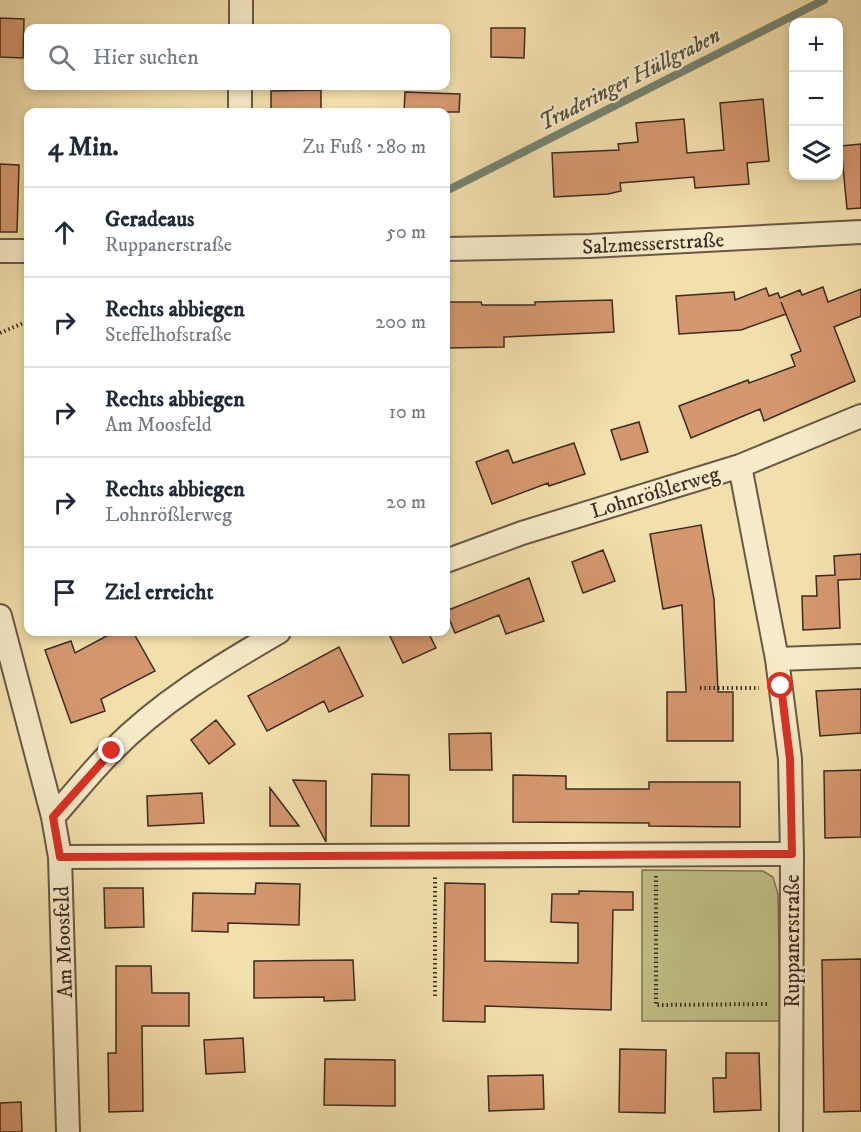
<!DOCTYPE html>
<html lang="de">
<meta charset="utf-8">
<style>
:root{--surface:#fff;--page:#f6f6f7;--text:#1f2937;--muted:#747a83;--line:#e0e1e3}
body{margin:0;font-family:"IM FELL DW Pica",serif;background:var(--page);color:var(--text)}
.controls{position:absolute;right:18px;top:18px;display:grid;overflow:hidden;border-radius:12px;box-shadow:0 3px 9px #0003}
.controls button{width:54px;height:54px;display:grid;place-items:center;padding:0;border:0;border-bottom:2px solid var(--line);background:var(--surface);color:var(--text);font:30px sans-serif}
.stop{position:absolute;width:18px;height:18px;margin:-14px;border:4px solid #d93025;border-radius:50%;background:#fff}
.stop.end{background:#d93025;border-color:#fff;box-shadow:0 2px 6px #0008}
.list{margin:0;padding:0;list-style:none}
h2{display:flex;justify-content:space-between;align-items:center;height:78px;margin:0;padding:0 24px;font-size:26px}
h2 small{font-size:20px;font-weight:400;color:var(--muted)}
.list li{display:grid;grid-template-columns:39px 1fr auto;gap:18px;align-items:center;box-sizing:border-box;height:90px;padding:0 24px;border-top:2px solid var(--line)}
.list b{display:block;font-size:22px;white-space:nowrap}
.list p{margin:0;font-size:20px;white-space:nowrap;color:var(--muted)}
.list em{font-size:20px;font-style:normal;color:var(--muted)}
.icon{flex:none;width:33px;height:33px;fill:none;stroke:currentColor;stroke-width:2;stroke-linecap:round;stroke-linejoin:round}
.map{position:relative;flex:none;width:861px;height:1132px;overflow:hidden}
.search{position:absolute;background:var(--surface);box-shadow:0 3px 9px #0003;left:24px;top:24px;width:426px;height:66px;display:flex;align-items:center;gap:15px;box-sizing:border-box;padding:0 21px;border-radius:12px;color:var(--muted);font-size:22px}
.panel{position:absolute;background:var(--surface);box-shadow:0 3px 9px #0003;left:24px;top:108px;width:426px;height:528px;border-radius:12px}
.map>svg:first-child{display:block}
.green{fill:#c0c186;stroke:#7e7655;stroke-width:1.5}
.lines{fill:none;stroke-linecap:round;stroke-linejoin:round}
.stream{stroke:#758371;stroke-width:8}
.building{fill:#d5976e;stroke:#3b2b24;stroke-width:1.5}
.minor-casing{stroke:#695846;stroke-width:26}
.path{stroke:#3b2b24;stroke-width:4;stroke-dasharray:1.5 3;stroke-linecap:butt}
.minor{stroke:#f7ebc9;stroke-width:22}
.route{stroke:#d93025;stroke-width:8}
.labels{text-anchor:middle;stroke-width:4.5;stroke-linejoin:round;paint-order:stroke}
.street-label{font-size:21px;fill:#3b2b24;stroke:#f7ebc9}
.water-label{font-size:22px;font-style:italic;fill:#535044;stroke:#f7ebc9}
</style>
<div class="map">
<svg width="861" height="1132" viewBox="0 0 861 1132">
<rect width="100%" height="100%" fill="#f2e0ac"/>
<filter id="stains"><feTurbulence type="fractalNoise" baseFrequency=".00333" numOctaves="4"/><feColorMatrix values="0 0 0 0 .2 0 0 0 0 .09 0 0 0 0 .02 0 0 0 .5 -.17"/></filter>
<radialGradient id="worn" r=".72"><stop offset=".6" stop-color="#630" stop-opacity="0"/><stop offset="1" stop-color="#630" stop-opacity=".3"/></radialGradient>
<path class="green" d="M 642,870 L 763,871 L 773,877 L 778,894 L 780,1021 L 642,1021 Z"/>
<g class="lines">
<path class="stream" d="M 450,189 L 824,0"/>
</g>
<path class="building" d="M 0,18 L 24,19 L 23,58 L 0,57 Z
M 491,28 L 525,28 L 524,58 L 491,57 Z
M 321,90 L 321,112 L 271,112 L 271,91 Z
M 405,92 L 460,94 L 459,112 L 404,112 Z
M 763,99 L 769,161 L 747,163 L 749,184 L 695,188 L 694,177 L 620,183 L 621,191 L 608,194 L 554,197 L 552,153 L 619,150 L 618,144 L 638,142 L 636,123 L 684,119 L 687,153 L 724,150 L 720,103 Z
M 861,144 L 861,208 L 847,209 L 841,146 Z
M 0,164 L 19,165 L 17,232 L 0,232 Z
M 823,287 L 828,302 L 861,289 L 861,316 L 834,327 L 855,381 L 764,421 L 760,409 L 691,438 L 679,406 L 748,380 L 749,383 L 795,366 L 791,355 L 801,351 L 781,302 L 786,314 L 741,330 L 679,334 L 676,296 L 734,292 L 735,300 L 766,288 L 769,296 L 778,293 L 780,298 L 800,290 L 802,295 Z
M 612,300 L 614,332 L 504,337 L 504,347 L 446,348 L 446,302 L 481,302 L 482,305 L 535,305 L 535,302 Z
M 639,422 L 648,452 L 621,460 L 611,430 Z
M 574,443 L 585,474 L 549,486 L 548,483 L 492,504 L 476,462 L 508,450 L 513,463 Z
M 701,525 L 714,599 L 718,692 L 733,692 L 733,741 L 667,741 L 667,692 L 686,692 L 682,605 L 663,609 L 650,534 Z
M 603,550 L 615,581 L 583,593 L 572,562 Z
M 861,554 L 861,579 L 838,580 L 840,628 L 803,630 L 802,596 L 817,596 L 816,576 L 835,575 L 834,556 Z
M 529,578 L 544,621 L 506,634 L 499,615 L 455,633 L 446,611 Z
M 114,632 L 133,632 L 155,671 L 101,699 L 105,711 L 71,723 L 45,650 L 71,641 L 75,653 Z
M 388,632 L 428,632 L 436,648 L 403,663 Z
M 339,647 L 363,696 L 329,712 L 324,701 L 267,731 L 248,696 Z
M 861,689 L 861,733 L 820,736 L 816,691 Z
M 216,720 L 235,744 L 209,764 L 191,740 Z
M 491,733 L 492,770 L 450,770 L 449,734 Z
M 861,770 L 861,837 L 825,838 L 824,771 Z
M 372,774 L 409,775 L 409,826 L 371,826 Z
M 513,775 L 566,776 L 566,789 L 649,789 L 649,782 L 740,782 L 740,827 L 649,826 L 649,823 L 513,822 Z
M 293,780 L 326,781 L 326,842 Z
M 270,788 L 299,826 L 270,826 Z
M 202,793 L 204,823 L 148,826 L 147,796 Z
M 256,883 L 300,884 L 299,925 L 228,923 L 228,932 L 192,931 L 193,893 L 255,894 Z
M 445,883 L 485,884 L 485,961 L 578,963 L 578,923 L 551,922 L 552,894 L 579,894 L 579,891 L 633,892 L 633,910 L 613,910 L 611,1010 L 485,1006 L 485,1022 L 443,1021 Z
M 104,888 L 143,888 L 144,927 L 105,928 Z
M 861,959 L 861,1111 L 824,1112 L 822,960 Z
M 353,960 L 355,1000 L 324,1001 L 324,997 L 254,998 L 254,961 Z
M 116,966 L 151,966 L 152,993 L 189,993 L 189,1026 L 142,1026 L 143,1111 L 109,1112 L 108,1053 L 116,1053 Z
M 243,1038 L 245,1072 L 206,1074 L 204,1040 Z
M 620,1049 L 666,1050 L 665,1113 L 619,1112 Z
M 726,1053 L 759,1053 L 761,1110 L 714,1112 L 713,1078 L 726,1078 Z
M 325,1059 L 395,1060 L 395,1106 L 324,1105 Z
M 543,1075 L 544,1109 L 489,1111 L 488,1076 Z
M 21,1102 L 22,1132 L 0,1132 L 0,1103 Z"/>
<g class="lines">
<defs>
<path id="minor" d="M 241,28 L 241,0
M 240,112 L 240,86
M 446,249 L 590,246 L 861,232
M 0,251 L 28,251
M 740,466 L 777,659 L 790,759 L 792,854 L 791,1132
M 446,561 L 522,533 L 740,466 L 861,416
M 0,616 L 53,817 L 60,857 L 68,1132
M 777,659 L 861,656
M 53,817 C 73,795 91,772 111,752 C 160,702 220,666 279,632
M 60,857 L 792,854"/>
</defs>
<use href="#minor" class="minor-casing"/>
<path class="path" d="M 0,333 L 28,321
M 700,688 L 759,688
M 656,876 L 656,1005 L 769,1004
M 435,996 L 435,877"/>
<use href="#minor" class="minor"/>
</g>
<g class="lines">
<path class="route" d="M 112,751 L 53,817 L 60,857 L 792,854 L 790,759 L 781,686"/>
</g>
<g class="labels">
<g class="street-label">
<text transform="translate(653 243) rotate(-3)" y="7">Salzmesserstraße</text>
<text transform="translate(655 492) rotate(-17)" y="7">Lohnrößlerweg</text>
<text transform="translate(792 941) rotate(-90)" y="7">Ruppanerstraße</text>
<text transform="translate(63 942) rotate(-92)" y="7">Am Moosfeld</text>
</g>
<g class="water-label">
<text transform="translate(629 78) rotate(-27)" y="8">Truderinger Hüllgraben</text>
</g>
</g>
<rect width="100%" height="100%" filter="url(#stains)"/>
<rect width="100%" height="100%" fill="url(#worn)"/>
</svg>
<div class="controls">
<button>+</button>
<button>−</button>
<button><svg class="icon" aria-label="layers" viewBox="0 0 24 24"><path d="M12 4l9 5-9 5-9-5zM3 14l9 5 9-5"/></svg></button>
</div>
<div class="stop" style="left:781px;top:686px"></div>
<div class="stop end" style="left:112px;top:751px"></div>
<div class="search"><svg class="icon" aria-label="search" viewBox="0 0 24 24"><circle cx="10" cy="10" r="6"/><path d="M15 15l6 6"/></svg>Hier suchen</div>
<section class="panel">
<h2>4 Min.<small>Zu Fuß · 280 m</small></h2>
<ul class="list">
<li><svg class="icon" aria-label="ahead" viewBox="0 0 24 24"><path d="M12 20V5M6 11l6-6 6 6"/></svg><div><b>Geradeaus</b><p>Ruppanerstraße</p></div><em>50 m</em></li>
<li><svg class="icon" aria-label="right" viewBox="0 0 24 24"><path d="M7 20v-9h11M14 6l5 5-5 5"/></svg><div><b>Rechts abbiegen</b><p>Steffelhofstraße</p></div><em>200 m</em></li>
<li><svg class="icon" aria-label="right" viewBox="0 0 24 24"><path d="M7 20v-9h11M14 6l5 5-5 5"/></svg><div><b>Rechts abbiegen</b><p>Am Moosfeld</p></div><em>10 m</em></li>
<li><svg class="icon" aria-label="right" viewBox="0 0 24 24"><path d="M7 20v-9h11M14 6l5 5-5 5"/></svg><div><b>Rechts abbiegen</b><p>Lohnrößlerweg</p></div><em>20 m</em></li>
<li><svg class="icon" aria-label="arrive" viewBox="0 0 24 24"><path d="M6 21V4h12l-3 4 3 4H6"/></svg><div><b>Ziel erreicht</b></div></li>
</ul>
</section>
</div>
